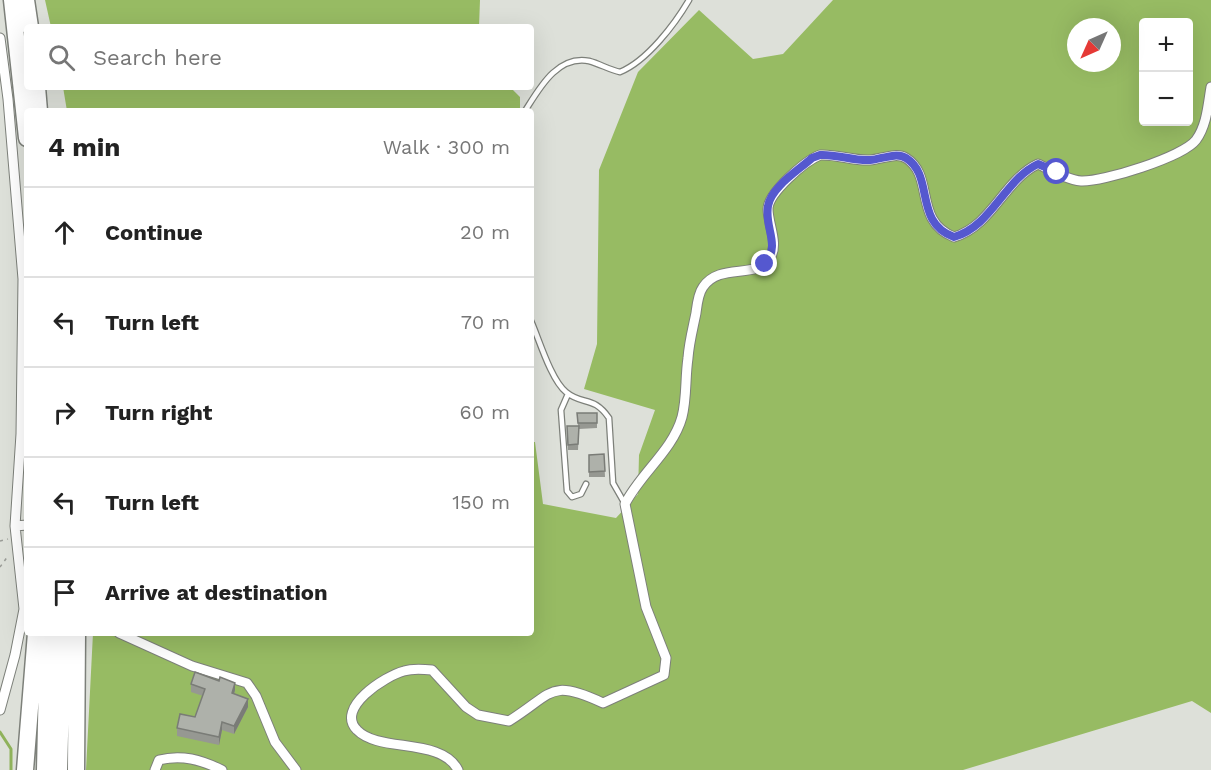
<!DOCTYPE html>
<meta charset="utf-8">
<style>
:root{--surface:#fff;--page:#f6f6f6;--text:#222;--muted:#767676;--line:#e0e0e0}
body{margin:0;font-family:"Work Sans",sans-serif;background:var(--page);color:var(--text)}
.controls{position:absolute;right:18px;top:18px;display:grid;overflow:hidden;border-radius:6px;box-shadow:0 6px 24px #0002}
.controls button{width:54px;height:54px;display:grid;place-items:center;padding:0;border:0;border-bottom:2px solid var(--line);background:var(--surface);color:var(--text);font:30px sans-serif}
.compass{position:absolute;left:1067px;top:18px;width:54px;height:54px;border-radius:50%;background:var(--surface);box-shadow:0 6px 24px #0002;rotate:225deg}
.stop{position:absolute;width:18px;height:18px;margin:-14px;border:4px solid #5558cf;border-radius:50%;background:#fff}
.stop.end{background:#5558cf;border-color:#fff;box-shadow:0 2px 6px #0008}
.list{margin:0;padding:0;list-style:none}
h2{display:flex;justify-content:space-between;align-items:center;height:78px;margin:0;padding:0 24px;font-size:26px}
h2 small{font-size:20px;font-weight:400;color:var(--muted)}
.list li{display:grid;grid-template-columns:39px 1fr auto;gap:18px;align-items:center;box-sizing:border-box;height:90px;padding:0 24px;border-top:2px solid var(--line)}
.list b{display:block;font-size:22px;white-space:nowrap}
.list em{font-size:20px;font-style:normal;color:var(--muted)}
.icon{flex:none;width:33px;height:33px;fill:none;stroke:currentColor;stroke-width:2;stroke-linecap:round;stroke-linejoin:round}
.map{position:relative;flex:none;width:1211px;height:770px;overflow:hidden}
.search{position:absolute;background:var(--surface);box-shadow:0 6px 24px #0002;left:24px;top:24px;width:510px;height:66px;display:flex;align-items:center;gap:15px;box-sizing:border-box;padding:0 21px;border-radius:6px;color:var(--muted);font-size:22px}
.panel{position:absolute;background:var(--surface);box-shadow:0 6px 24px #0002;left:24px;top:108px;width:510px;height:528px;border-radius:6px}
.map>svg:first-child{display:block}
.forest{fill:#97bb63;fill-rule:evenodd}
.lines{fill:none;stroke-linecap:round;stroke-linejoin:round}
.stream{stroke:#8fb25b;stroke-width:3}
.service-casing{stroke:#7d807a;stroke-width:7}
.minor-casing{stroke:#7d807a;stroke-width:11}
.motorway-casing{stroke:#7d807a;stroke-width:19}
.path{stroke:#999b96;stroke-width:1.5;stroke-dasharray:3 4.5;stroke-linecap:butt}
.service{stroke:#fff;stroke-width:4.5}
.minor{stroke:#fff;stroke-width:9}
.motorway{stroke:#fff;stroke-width:16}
.wall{fill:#969892}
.shaded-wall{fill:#7a7c77}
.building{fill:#aeb1aa;stroke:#7a7c77;stroke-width:1.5}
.route{stroke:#5558cf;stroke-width:8}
</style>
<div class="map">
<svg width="1211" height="770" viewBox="0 0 1211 770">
<rect width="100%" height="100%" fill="#dde0d9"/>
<path class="forest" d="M 45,0 L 480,0 L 479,27 L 51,27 Z
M 833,0 L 1211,0 L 1211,713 L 1192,701 L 963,770 L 86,770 L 93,633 L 531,633 L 531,442 L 535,442 L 543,504 L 616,518 L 638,494 L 639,455 L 655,410 L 584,389 L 597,344 L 599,170 L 638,72 L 699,10 L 753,59 L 783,54 ZM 1144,22 L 1188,22 L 1188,122 L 1144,122 ZM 1076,27 L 1112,27 L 1112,63 L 1076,63 Z
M 63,87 L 510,87 L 520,97 L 520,111 L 67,111 Z"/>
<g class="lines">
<path class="stream" d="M 0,732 L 11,749 L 11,770"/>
<defs>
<path id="service" d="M 525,111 C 539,89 557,55 589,61 C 600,64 610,70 620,72 C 647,61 675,24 689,0
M 531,321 C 539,339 551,380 566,392 C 583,406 593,395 609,418 L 613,483 L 625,504
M 568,394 L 561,410 L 567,491 L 572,497 L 581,494 L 586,484"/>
<path id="minor" d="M 0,38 L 8,99 L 23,279 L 21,434 L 15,526 L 24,609 L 15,655 L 0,710
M 15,526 L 27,525
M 119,633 L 192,666 L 247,683 L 256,696 L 275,742 L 296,770
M 155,770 L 159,760 C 182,754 201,760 222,770
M 458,770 C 441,737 379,753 357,730 C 335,708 385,676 404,671 C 413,668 423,669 432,670 L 466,707 L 478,715 L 509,721 C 554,693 549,678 603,703 L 664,675 L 666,658 L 646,607 L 625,504 C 640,474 673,450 682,417 C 687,398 685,378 688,358 C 689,343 693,328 696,313 C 697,305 698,294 703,287 C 720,262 757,280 770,258 C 779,244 768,224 768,209 C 768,193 805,161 820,155 C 837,154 853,161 870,160 C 882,159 896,152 906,158 C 935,176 913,221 954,237 C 992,226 1004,180 1038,164 C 1051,170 1067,180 1081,181 C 1103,182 1183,157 1196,140 C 1207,125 1208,104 1211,87"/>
<path id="motorway" d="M 12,0 L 27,138
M 26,0 L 30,27
M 37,87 L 39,111
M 25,770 L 36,633
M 45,770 L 48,633
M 59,770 L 63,633
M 76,770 L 77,633"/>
</defs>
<use href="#service" class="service-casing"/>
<use href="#minor" class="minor-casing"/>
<use href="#motorway" class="motorway-casing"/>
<path class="path" d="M 0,541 L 8,539
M 0,567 L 8,556"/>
<use href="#service" class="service"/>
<use href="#minor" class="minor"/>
<use href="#motorway" class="motorway"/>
</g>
<path class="wall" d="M 577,413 L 597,413 L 597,428 L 579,429 L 578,450 L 568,450 L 567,432 L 578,426 Z
M 604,454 L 605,477 L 589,477 L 589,455 Z
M 191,684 L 235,690 L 234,694 L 248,707 L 234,734 L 222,730 L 219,745 L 177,736 L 177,728 L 195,717 L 203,696 L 191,692 Z"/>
<path class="shaded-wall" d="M 235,683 L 235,690 L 232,701 L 232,693 Z
M 248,699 L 248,707 L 234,734 L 234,726 Z
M 222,722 L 222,730 L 219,745 L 219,737 Z"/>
<path class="building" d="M 577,413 L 597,413 L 597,423 L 578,423 Z
M 567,426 L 579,426 L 578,444 L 568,445 Z
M 604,454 L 605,471 L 589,472 L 589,455 Z
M 195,672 L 219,681 L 220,677 L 235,683 L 232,693 L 248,699 L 234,726 L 222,722 L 219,737 L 177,728 L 180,714 L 195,717 L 205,689 L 191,684 Z"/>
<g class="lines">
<path class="route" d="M 765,264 C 781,244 764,228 768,206 C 771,187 799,170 812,158 L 820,155 C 837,154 853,161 870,160 C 882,159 896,152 906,158 C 935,176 913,222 954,237 C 992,226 1004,180 1038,164 L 1057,172"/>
</g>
</svg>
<div class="controls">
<button>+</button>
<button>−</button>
</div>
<svg class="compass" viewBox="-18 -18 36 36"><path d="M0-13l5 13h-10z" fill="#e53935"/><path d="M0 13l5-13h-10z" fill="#767676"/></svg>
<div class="stop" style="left:1057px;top:172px"></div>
<div class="stop end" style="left:765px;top:264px"></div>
<div class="search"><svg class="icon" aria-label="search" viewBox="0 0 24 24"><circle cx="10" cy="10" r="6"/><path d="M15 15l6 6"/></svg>Search here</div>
<section class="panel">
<h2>4 min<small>Walk · 300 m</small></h2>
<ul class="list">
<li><svg class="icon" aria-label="ahead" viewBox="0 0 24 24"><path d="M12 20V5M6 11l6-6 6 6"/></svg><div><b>Continue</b></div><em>20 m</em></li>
<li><svg class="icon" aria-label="left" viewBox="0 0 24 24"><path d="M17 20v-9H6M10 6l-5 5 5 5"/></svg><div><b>Turn left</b></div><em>70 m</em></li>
<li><svg class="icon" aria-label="right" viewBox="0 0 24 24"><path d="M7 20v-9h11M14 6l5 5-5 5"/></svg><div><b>Turn right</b></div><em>60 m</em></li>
<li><svg class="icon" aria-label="left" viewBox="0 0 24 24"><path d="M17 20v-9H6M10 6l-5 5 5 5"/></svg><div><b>Turn left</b></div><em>150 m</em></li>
<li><svg class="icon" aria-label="arrive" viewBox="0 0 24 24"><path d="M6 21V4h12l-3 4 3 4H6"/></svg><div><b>Arrive at destination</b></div></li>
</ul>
</section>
</div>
